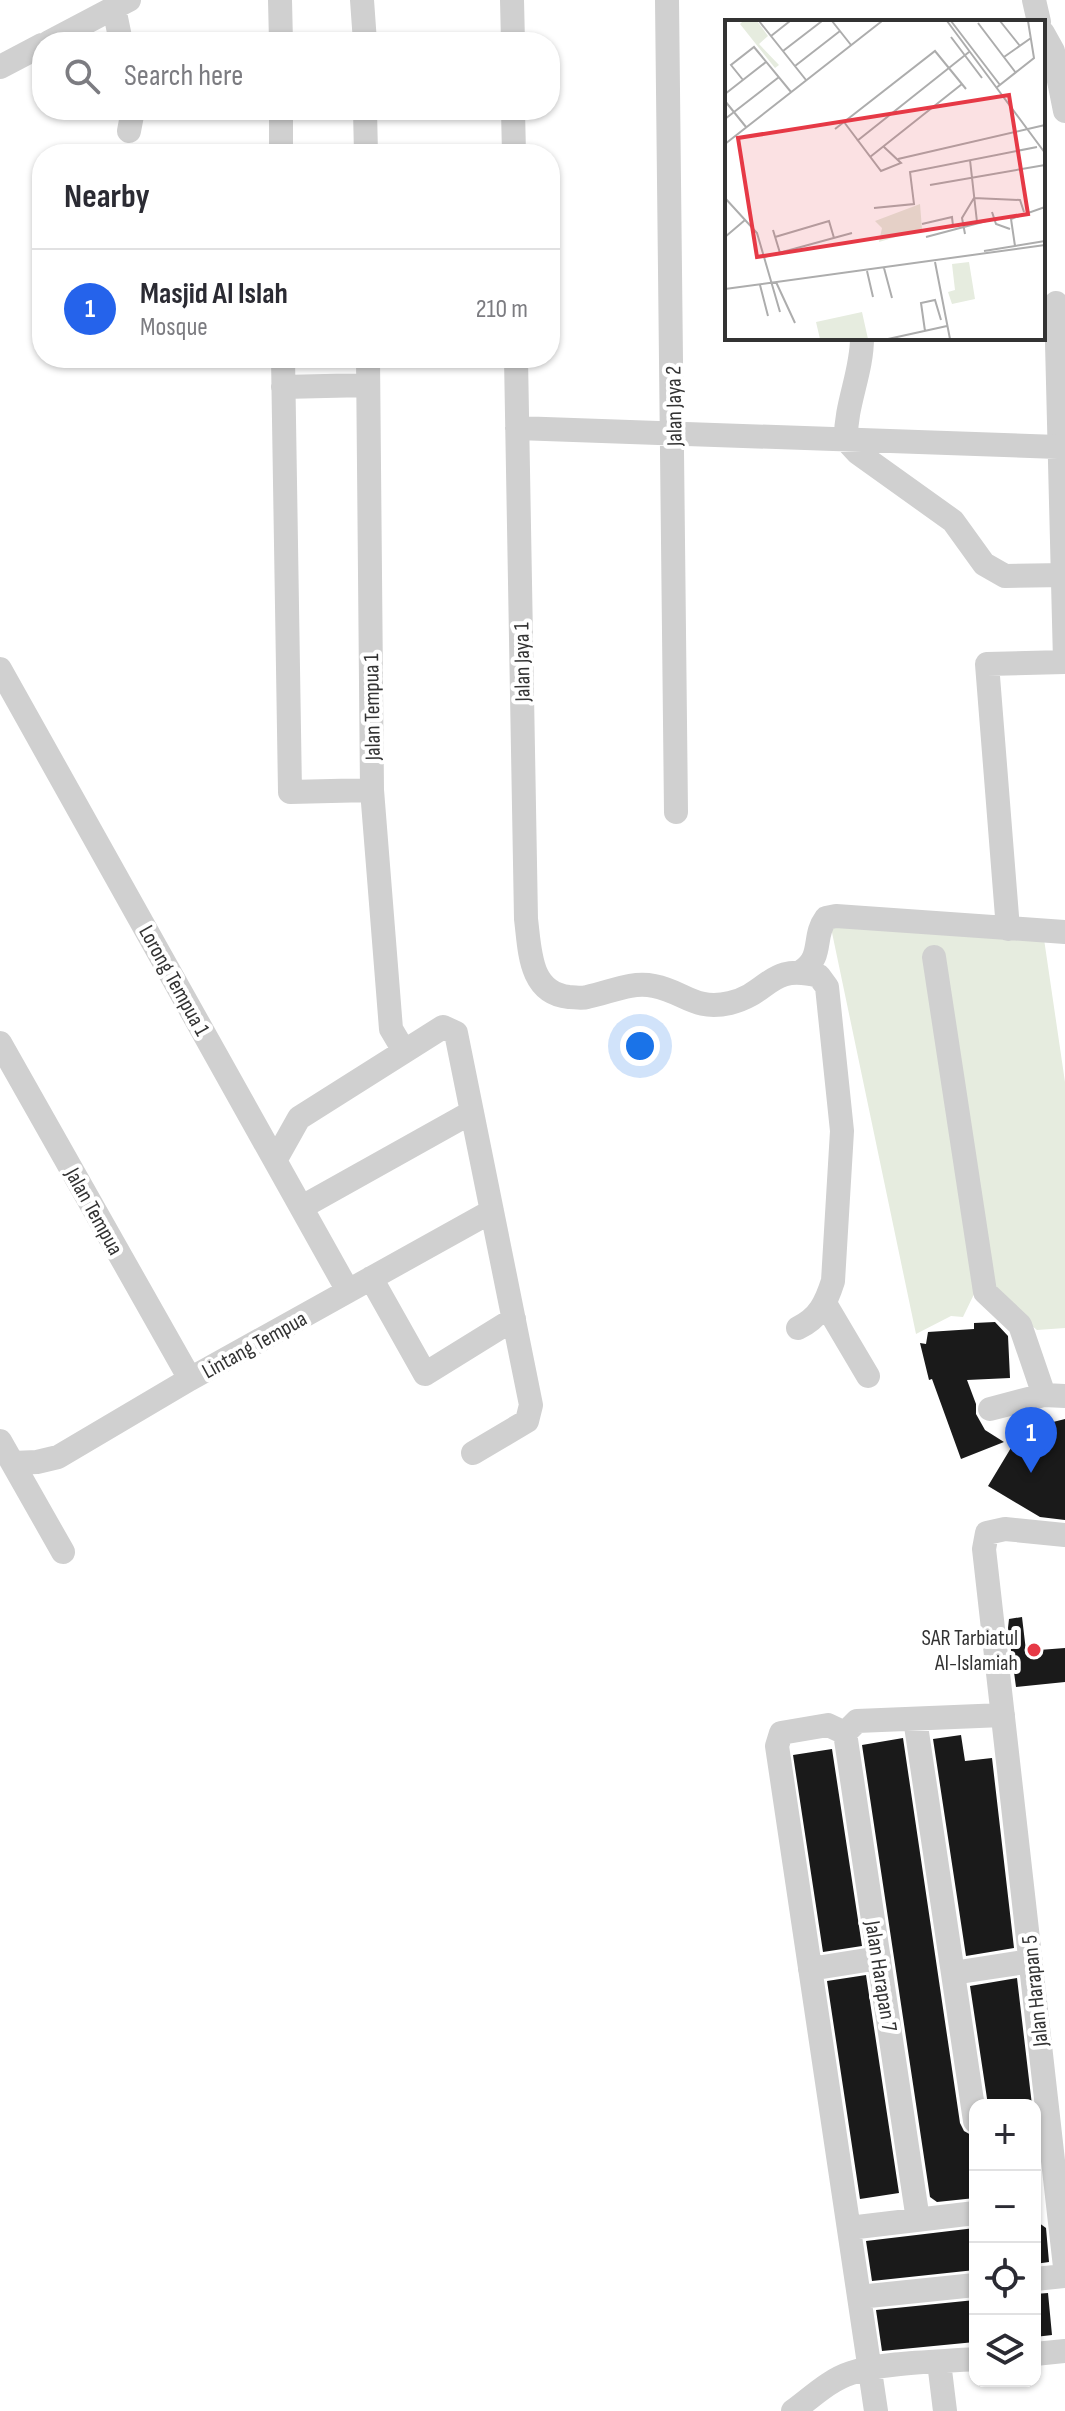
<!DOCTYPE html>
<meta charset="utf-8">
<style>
:root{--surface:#fff;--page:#f2f2f3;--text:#2b2b33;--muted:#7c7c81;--line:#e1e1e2;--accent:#2563eb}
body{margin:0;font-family:"Sofia Sans Condensed",sans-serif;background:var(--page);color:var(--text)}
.controls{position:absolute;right:24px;bottom:24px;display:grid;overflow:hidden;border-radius:16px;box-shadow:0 2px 6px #0004}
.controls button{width:72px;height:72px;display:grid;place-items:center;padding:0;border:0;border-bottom:2px solid var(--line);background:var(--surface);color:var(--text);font:40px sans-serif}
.you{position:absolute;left:640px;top:1046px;width:28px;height:28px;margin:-20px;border:6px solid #fff;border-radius:50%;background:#1a73e8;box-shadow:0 0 0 12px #1a73e833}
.badge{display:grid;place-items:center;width:52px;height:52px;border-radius:50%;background:var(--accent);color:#fff;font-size:26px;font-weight:700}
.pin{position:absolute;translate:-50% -66px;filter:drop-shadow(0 2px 4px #0008)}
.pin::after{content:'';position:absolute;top:42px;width:28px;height:24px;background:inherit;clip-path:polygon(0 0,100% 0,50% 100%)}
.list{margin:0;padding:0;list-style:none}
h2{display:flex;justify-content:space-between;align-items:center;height:104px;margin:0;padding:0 32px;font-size:34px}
h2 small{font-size:26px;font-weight:400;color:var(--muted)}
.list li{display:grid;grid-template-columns:52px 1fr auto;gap:24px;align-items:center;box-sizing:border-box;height:120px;padding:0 32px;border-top:2px solid var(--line)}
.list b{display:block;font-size:30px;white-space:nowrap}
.list p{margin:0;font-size:26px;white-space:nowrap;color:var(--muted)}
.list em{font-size:26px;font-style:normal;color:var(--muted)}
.icon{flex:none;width:44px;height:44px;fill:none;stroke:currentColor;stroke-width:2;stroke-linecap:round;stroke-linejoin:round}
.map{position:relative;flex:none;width:1065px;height:2411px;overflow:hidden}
.search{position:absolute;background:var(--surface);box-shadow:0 2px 6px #0004;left:32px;top:32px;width:528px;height:88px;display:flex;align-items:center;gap:20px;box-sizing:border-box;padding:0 28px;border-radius:32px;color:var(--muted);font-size:30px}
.panel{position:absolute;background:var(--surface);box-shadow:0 2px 6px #0004;left:32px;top:144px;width:528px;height:224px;border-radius:32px}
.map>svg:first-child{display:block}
.green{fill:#e6ecdf}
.building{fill:#1a1a1a}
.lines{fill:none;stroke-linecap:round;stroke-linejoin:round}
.minor{stroke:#d0d0d0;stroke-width:24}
.poi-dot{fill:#e63946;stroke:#fff;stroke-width:3}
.labels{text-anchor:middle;stroke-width:8;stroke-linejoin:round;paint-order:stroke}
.street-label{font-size:22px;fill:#333;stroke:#fff}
.poi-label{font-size:22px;fill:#333;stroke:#fff;text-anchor:end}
.inset-road{fill:none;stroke:#adadad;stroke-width:2}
.view{fill:#e63946;fill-opacity:0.15;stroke:#e63946;stroke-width:4}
.inset-edge{fill:none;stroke:#333;stroke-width:4}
</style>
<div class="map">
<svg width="1065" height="2411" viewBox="0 0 1065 2411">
<rect width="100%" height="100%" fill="#fff"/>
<path class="green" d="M 830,923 L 1044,939 L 1065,1082 L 1065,1328 L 1037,1330 L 1005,1304 L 977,1288 L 963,1317 L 951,1316 L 916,1334 Z"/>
<path class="building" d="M 995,1322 L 1008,1336 L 1010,1378 L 967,1380 L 976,1404 L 976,1414 L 985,1430 L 1004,1442 L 961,1459 L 932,1379 L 929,1380 L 920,1343 L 926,1344 L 928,1332 L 974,1329 L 974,1323 Z
M 1065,1419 L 1065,1520 L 1040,1517 L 988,1486 L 1026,1423 L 1032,1422 L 1044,1430 L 1053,1422 Z
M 1022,1617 L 1026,1651 L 1065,1648 L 1065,1682 L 1016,1687 L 1008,1628 L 1009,1619 Z
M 961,1735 L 965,1761 L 992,1758 L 1014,1948 L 966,1956 L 933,1739 Z
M 903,1738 L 960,2123 L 964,2131 L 971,2135 L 975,2163 L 975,2198 L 937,2202 L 930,2197 L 862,1745 Z
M 832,1749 L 862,1946 L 823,1952 L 793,1755 Z
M 866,1975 L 899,2193 L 860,2199 L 827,1981 Z
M 1017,1978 L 1032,2105 L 988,2105 L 970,1986 Z
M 1035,2220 L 1046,2228 L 1049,2262 L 1035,2264 Z
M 975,2228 L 975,2270 L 872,2281 L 866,2241 Z
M 1048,2293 L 1052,2335 L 1035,2337 L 1035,2294 Z
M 975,2300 L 975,2342 L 882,2351 L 876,2310 Z"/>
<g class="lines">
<path class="minor" d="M 280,0 L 281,42
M 362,0 L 365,42
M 512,0 L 513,42
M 667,0 L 676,812
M 1034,0 L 1039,22
M 114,8 L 121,42
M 1043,33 L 1053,51 L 1065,111
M 49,42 L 129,0
M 0,67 L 42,45
M 281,110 L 281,154
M 365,110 L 366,154
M 513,110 L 514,154
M 129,131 L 133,110
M 1056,303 L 1065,661
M 862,338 C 862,373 845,405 846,440 L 858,453 L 953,521 L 984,564 L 1005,576 L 1065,575
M 283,358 L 290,792 L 372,790
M 368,358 L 372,790 L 391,1029 L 404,1051
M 516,358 L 526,919 C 530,950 529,993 569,997 C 575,997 581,999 587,997 C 609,993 630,981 654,986 C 685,992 694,1011 730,1003 C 771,993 768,963 819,976 L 827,987 L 842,1131 L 833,1281 C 826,1303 819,1318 798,1328
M 283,387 L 368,385
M 517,428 L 1058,447
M 0,669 L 348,1291
M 1008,929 L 987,664 L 1065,662
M 934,957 L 985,1292 L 1020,1325 L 1044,1395
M 802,971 C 824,956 812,937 826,918 L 836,916 L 1065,932
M 0,1043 L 190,1379
M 276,1159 L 299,1118 L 443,1027 L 456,1033 L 531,1405 L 527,1421 L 473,1453
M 302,1207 L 472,1112
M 371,1278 L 425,1374 L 514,1319
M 826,1305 L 868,1376
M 990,1409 L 1044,1395 L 1065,1396
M 0,1441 L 63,1552
M 13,1463 L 37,1462 L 58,1457 L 190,1379 L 492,1211
M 1065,1535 L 1005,1529 L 987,1533 L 984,1549 L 1065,2267
M 915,1719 L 975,2121
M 845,1733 L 828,1725 L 781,1733 L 777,1746 L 876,2411
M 845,1733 L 918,2220
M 845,1733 L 857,1721 L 1003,1715
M 810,1969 L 879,1958
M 953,1973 L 1031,1961
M 849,2228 L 975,2213
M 1035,2279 L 1065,2276
M 859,2297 L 975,2285
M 1035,2354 L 1065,2351
M 939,2362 L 945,2411
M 793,2411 C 811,2398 829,2380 851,2373 C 884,2362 938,2362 975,2359"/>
</g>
<circle class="poi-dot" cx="1034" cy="1650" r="8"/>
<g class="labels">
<g class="street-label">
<text transform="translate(673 406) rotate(-91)" y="8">Jalan Jaya 2</text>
<text transform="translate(521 662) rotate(-91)" y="8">Jalan Jaya 1</text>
<text transform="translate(371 707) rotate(-91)" y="8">Jalan Tempua 1</text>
<text transform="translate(175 980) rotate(61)" y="8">Lorong Tempua 1</text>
<text transform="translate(95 1211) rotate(61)" y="8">Jalan Tempua</text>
<text transform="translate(254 1344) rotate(-29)" y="8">Lintang Tempua</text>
<text transform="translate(882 1976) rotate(81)" y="8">Jalan Harapan 7</text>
<text transform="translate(1034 1991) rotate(-96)" y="8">Jalan Harapan 5</text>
</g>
<g class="poi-label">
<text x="1018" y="1645">SAR Tarbiatul<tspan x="1018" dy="25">Al-Islamiah</tspan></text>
</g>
</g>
<g transform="translate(725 20)">
<rect width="320" height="320" fill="#fff"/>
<path d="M 18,1 L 32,1 L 43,16 L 34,24 L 54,45 L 50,48 L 15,4 ZM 195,184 L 197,209 L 154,222 L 157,208 L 150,201 ZM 244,242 L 250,279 L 227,284 L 223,272 L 230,270 L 227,244 ZM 137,292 L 143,319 L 95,319 L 91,302 Z" fill="#e6ecdf"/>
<path class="inset-road" d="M 34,1 L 81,60M 107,1 L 126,25M 222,1 L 320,133M 226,1 L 275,65M 275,1 L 295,26M 253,3 L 291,53M 46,16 L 65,1M 226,17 L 257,58M 58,31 L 97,1M 279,37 L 306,18M 70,46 L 115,11M 18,60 L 6,45 L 29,27 L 66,72M 271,68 L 309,38 L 303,1M 0,74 L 41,42M 0,81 L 21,107M 0,99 L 54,57M 119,102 L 156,151 L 176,143 L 159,127M 110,109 L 210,31 L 241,69M 132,121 L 244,32M 0,124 L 157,1M 145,137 L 237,64M 173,139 L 320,105M 245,140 L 252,202M 205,165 L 320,145M 0,178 L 32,213 L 55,292M 149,188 L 189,184 L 185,152 L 312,127M 267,192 L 271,204 L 285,209M 197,204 L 227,197 L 228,206M 48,210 L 55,233M 240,214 L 237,198 L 249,178 L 295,180 L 299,192M 0,217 L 20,200M 50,217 L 104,201 L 109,218M 201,217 L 269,199M 290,226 L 286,199 L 320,187M 259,231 L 320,221M 39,237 L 127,213M 210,242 L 225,319M 159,248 L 167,278M 142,251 L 148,277M 51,262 L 70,303M 35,265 L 43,296M 0,269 L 320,225M 200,311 L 196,283 L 210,280 L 216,300M 163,319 L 222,306"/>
<path class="view" d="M 284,75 L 303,194 L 32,237 L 13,118 Z"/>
<rect width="320" height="320" class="inset-edge"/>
</g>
</svg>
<div class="controls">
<button>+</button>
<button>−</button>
<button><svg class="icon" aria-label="locate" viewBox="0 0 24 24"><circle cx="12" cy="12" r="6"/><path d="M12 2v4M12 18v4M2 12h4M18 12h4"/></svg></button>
<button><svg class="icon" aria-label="layers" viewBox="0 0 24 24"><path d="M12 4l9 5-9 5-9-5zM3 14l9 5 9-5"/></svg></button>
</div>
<div class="you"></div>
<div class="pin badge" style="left:1031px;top:1473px">1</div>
<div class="search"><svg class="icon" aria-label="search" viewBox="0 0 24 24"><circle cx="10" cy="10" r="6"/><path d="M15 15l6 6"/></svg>Search here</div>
<section class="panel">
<h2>Nearby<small></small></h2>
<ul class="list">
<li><span class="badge">1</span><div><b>Masjid Al Islah</b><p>Mosque</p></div><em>210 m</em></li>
</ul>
</section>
</div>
